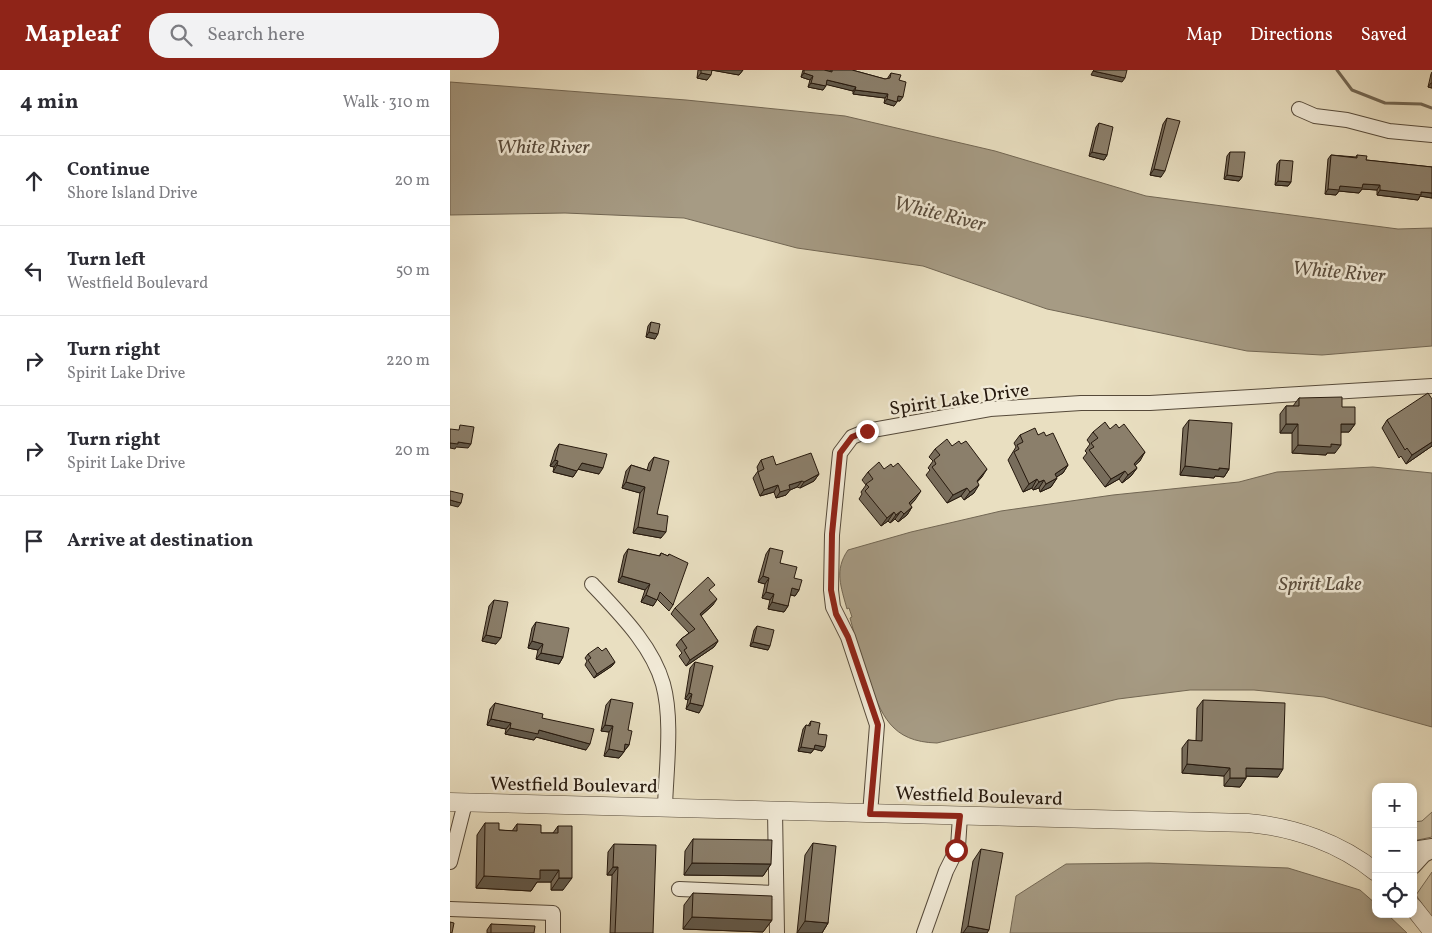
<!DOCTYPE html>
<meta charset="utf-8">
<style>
:root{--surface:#fff;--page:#f2f2f3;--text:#2b2b33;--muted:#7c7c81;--line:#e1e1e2;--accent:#8f2418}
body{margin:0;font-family:Vollkorn,serif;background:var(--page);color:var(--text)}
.controls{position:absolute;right:15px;bottom:15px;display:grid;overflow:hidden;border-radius:10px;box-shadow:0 2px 8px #0003}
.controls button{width:45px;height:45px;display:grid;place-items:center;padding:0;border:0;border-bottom:1px solid var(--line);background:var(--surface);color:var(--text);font:25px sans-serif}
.stop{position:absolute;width:15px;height:15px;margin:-11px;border:4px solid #8f2418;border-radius:50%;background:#fff}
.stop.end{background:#8f2418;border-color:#fff;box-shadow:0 1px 5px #0008}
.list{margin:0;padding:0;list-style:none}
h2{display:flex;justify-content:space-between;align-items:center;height:65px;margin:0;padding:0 20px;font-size:21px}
h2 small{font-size:16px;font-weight:400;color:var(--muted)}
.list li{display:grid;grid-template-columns:32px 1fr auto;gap:15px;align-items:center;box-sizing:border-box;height:90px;padding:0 20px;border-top:1px solid var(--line)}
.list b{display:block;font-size:19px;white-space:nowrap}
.list p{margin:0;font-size:16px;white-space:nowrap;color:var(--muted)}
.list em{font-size:16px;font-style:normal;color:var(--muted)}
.icon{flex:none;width:28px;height:28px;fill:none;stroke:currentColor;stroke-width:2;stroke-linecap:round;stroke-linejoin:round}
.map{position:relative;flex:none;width:982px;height:863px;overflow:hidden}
header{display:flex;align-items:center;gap:30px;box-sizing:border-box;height:70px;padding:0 25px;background:var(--accent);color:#fff}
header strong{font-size:24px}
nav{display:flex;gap:28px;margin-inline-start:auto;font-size:18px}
.search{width:350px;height:45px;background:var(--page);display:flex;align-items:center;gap:12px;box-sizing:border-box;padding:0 18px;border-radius:20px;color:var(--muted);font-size:19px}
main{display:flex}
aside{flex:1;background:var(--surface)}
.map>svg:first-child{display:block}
.green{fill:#c8bda2;stroke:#766a58}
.water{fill:#a69b84;stroke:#726754}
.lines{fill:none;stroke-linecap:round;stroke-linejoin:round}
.stream{stroke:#726754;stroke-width:3}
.minor-casing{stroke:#564a3a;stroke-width:16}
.tertiary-casing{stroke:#564a3a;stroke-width:19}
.minor{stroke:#f1ead7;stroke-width:14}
.tertiary{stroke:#f1ead7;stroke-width:18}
.wall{fill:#786d5c;stroke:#25180d}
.shaded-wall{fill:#61594b;stroke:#25180d}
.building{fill:#8b7f6b;stroke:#25180d}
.route{stroke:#8f2418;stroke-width:6}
.labels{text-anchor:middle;stroke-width:5;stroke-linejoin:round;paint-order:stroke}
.street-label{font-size:19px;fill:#25180d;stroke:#f1ead7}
.water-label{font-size:20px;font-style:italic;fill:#594c3d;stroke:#f1ead7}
</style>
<header>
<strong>Mapleaf</strong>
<div class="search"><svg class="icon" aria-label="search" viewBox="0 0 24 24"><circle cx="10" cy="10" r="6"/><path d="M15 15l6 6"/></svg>Search here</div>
<nav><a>Map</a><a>Directions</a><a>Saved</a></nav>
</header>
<main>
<aside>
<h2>4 min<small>Walk · 310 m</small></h2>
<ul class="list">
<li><svg class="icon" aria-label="ahead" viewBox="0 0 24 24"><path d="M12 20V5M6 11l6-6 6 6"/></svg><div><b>Continue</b><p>Shore Island Drive</p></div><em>20 m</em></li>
<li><svg class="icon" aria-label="left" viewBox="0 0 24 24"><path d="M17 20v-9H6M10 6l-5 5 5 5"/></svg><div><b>Turn left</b><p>Westfield Boulevard</p></div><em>50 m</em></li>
<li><svg class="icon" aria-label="right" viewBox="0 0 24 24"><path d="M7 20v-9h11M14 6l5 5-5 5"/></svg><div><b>Turn right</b><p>Spirit Lake Drive</p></div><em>220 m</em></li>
<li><svg class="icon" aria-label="right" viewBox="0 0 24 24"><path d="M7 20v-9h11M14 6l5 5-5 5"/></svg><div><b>Turn right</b><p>Spirit Lake Drive</p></div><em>20 m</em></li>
<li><svg class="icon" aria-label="arrive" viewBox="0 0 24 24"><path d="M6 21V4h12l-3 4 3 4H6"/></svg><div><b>Arrive at destination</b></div></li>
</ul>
</aside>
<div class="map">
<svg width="982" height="863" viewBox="0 0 982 863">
<rect width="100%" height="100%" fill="#e9dfc1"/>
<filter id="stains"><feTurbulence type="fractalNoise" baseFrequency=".004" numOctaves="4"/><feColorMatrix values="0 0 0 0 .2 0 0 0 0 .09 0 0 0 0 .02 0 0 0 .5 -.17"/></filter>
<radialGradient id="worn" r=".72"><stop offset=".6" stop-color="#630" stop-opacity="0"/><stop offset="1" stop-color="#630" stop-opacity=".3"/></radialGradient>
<path class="green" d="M 982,742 L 982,767 L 963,771 L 963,752 L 972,751 Z
M 982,802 L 982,849 L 966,825 Z"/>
<path class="water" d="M 0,12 L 236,30 L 395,46 L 545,81 L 696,126 L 948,159 L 982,158 L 982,276 L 872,285 L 797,281 L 597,239 L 473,196 L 347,178 L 234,148 L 115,143 L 0,145 Z
M 923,397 L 982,403 L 982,657 L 874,627 L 804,620 L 740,620 L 668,629 L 487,673 C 441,672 431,645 418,607 C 411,587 405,567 400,548 L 402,547 L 399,538 L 397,539 C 391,517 384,500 398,480 L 461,462 L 551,441 L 663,425 L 789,412 L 827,402 Z
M 699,793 L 838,798 L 910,820 L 926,834 L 926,844 L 937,844 L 957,863 L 560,863 L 566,826 L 616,794 Z"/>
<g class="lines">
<path class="stream" d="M 887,0 L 902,20 L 935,33 L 971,34 L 982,38"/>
<defs>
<path id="minor" d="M 849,39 L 865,46 L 897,50 L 939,61 L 982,65
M 142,514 C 169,543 202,575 213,614 C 223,650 216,700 215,737
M 325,741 L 327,863
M 420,744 L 427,655 L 398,567 L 383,537 L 381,520 L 382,465 L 390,383 L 402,367 L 417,361 L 540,339 L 631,333 L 700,333 L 982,316
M 963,779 L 982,776
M 0,792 L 15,733
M 963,797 L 974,785 L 982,781
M 229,819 L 326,823
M 0,839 L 103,843 L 103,863
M 474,863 L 496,801 L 508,777 L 510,746"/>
<path id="tertiary" d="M 0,732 L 798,753 C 844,757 890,773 926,802
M 963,837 L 982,861"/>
</defs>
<use href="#minor" class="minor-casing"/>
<use href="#tertiary" class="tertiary-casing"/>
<use href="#minor" class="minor"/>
<use href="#tertiary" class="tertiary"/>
</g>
<path class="wall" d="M 248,0 L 293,0 L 289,5 L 262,0 L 257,10 L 247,8 Z
M 353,0 L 374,0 L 380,1 L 380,0 L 402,0 L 435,9 L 437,9 L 441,3 L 449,10 L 450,31 L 447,31 L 444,36 L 434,33 L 435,28 L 403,24 L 403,21 L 376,14 L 373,20 L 358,17 L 360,10 L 351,7 Z
M 982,2 L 982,18 L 978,17 L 981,4 Z
M 717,48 L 711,107 L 700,105 L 713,54 Z
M 649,53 L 657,85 L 654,90 L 639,86 L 646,57 Z
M 780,82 L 792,107 L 789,111 L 774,109 L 777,86 Z
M 881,85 L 906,87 L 907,85 L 916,90 L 982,97 L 982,128 L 970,126 L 968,130 L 927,125 L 927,120 L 912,119 L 909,123 L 889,121 L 886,125 L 875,124 L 878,89 Z
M 830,90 L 841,112 L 838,116 L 825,115 L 827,94 Z
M 201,252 L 205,269 L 196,267 L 198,256 Z
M 849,328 L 892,337 L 905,354 L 899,362 L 891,362 L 885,383 L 877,383 L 876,385 L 842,383 L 842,363 L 830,363 L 830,344 L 836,336 L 843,336 Z
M 982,329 L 982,376 L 956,394 L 951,386 L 949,388 L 932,358 L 937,350 Z
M 739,350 L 779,399 L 774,407 L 765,406 L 764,408 L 730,405 L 733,358 Z
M 669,358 L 695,382 L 685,395 L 687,398 L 681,406 L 672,413 L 669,409 L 655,417 L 633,388 L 637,383 L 635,381 L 640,374 L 637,370 L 643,362 Z
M 570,365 L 588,365 L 596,366 L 618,395 L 613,403 L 606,407 L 607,408 L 601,417 L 590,422 L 589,418 L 583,420 L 582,418 L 573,422 L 558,390 L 566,377 L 564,373 Z
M 109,374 L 149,404 L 128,399 L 123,407 L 103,402 L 104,397 L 100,396 L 105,380 Z
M 502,376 L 532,407 L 527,412 L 524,423 L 514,430 L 511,426 L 497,433 L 476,405 L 480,400 L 478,398 L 483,391 L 479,387 L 485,379 Z
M 204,387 L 207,444 L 211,468 L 183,463 L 190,423 L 172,418 L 176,401 L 181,395 L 197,400 L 199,393 Z
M 311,390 L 326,395 L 369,404 L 364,411 L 350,418 L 347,417 L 340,420 L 336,425 L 326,428 L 324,422 L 310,426 L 303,408 L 308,401 L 307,397 Z
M 434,399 L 465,430 L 460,435 L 462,437 L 457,445 L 448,452 L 445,449 L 440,453 L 438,451 L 431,456 L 409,429 L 412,424 L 411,422 L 416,415 L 412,410 L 418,402 Z
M 320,478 L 330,493 L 344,508 L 349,520 L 345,526 L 340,525 L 338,536 L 334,542 L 318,539 L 320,530 L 312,528 L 315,514 L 308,512 L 316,484 Z
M 178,479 L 209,486 L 211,483 L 218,486 L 219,484 L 223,535 L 219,541 L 207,529 L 203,536 L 191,532 L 195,520 L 168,512 L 174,485 Z
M 260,522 L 263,535 L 251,546 L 268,571 L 264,577 L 236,596 L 229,586 L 232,583 L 226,575 L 231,569 L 239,563 L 221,544 L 225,538 Z
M 44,530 L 46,574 L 32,571 L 39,536 Z
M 86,552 L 113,587 L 109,594 L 86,589 L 88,580 L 78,578 L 82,558 Z
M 307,556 L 318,580 L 300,576 L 304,560 Z
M 152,581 L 165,592 L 162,596 L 144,608 L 135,595 L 137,591 L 135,588 L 138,584 Z
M 245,592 L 249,643 L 236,639 L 238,630 L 235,629 L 240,598 Z
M 161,629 L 178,660 L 179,675 L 169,688 L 154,686 L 159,662 L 151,661 L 156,635 Z
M 753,630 L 828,707 L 796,706 L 796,708 L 790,717 L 774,716 L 774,706 L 732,703 L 732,678 L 738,670 L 746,671 L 747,638 Z
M 45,633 L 92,648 L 136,680 L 86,667 L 84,670 L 55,664 L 56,659 L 37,655 L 40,639 Z
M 361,651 L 368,664 L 372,681 L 364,679 L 361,683 L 348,681 L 353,659 L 356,655 L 358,656 Z
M 35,753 L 49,760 L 62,761 L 67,754 L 91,763 L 103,763 L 108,756 L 113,820 L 101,820 L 101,812 L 87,812 L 81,821 L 26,818 L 27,765 Z
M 243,769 L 321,794 L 313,806 L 234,805 L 235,781 Z
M 363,773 L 378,853 L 372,863 L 347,863 L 355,785 Z
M 164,774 L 203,863 L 160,863 L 162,805 L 157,805 L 158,782 Z
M 531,779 L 537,863 L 511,863 L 523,791 Z
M 243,823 L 322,850 L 313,862 L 233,859 L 234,835 Z
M 41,854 L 84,863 L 37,863 L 37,860 Z"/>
<path class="shaded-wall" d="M 261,0 L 293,0 L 289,5 Z
M 643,1 L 675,8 L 672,12 L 641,5 Z
M 251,3 L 261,5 L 257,10 L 247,8 Z
M 354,3 L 363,6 L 360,10 L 351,7 Z
M 377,10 L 406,17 L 403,21 L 374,14 Z
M 361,13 L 376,16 L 373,20 L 358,17 Z
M 981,13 L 982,13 L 982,18 L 978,17 Z
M 405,20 L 438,24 L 435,28 L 403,24 Z
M 448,26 L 453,27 L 450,31 L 445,30 Z
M 437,29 L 447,32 L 444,36 L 434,33 Z
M 642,82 L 657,85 L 654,90 L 639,86 Z
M 704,99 L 715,101 L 711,107 L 700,105 Z
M 777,105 L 792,107 L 789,111 L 774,109 Z
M 828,111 L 841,112 L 838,116 L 825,115 Z
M 913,114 L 930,115 L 927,120 L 912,119 L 909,123 L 889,121 L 886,125 L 875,124 L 878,119 L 890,116 Z
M 930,120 L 971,122 L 982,123 L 982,128 L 970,126 L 968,130 L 927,125 Z
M 199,262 L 208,264 L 205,269 L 196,267 Z
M 836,354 L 848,354 L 842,363 L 830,363 Z
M 891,354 L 905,354 L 899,362 L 885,362 Z
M 8,372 L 21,374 L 18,378 L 6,377 L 5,379 L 0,378 L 0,373 Z
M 982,372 L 982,376 L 956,394 L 962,385 Z
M 848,375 L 881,374 L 891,375 L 885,383 L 877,383 L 876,385 L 842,383 Z
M 695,382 L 690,391 L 678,402 L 684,394 Z
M 105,390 L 108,391 L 104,397 L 100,396 Z
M 132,393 L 153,398 L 149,404 L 127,399 Z
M 107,395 L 127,401 L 123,407 L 103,402 Z
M 618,395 L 613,403 L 599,412 L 605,404 Z
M 735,396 L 769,398 L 779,399 L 774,407 L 765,406 L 764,408 L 730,405 Z
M 687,398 L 681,406 L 672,413 L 678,405 Z
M 537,399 L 532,407 L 521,419 L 527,411 Z
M 675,401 L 669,409 L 655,417 L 661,409 Z
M 369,404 L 364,411 L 350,418 L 354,412 Z
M 607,408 L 601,417 L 590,422 L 596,414 Z
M 587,409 L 582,418 L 573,422 L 579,414 Z
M 594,410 L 589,418 L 583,420 L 589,412 Z
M 352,411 L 347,417 L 340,420 L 336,425 L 326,428 L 330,422 L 339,415 Z
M 176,412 L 195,417 L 190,423 L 172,418 Z
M 328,415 L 324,422 L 310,426 L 314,420 Z
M 529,415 L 524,423 L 514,430 L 520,422 Z
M 517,418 L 511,426 L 497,433 L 503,425 Z
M 471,421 L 465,430 L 454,442 L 459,433 Z
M 0,430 L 11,433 L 8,437 L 0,435 Z
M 462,437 L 457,445 L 448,452 L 454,444 Z
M 451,441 L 445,449 L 440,453 L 446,445 Z
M 444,442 L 438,451 L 431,456 L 437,448 Z
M 188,457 L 216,462 L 211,468 L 183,463 Z
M 172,506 L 200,514 L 195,520 L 168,512 Z
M 313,506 L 319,508 L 315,514 L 308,512 Z
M 342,518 L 349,520 L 345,526 L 338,524 Z
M 316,522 L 324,524 L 320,530 L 312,528 Z
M 196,525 L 207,530 L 203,536 L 191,532 Z
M 267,529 L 263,535 L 246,550 L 250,544 Z
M 322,532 L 338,536 L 334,542 L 318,539 Z
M 36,565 L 51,568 L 46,574 L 32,571 Z
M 82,571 L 93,574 L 88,580 L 78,578 Z
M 268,571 L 264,577 L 236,596 L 240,590 Z
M 303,572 L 320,576 L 318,580 L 300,576 Z
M 91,583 L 113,587 L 109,594 L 86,589 Z
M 165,592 L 162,596 L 144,608 L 147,604 Z
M 239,623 L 242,624 L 238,630 L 235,629 Z
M 240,633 L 253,636 L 249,643 L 236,639 Z
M 41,649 L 61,653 L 56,659 L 37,655 Z
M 155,655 L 163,656 L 159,662 L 151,661 Z
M 60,658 L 89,660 L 140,674 L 136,680 L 86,667 L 84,670 L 55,664 Z
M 175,674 L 179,675 L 174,681 L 171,681 Z
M 365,675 L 375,677 L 372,681 L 364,679 L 361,683 L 348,681 L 351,677 Z
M 159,679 L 174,682 L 169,688 L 154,686 Z
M 737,694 L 780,698 L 774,706 L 732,703 Z
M 796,698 L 833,699 L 828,707 L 790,706 Z
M 780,708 L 796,708 L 790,717 L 774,716 Z
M 242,793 L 321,794 L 313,806 L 234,805 Z
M 163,797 L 168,797 L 162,805 L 157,805 Z
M 90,800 L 109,800 L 101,812 L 87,812 L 81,821 L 26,818 L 34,806 Z
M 109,808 L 122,808 L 113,820 L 101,820 Z
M 242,847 L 322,850 L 313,862 L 233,859 Z
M 355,851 L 378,853 L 372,863 L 347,863 Z
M 518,856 L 539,860 L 537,863 L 513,863 Z"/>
<path class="building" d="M 251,0 L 262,0 L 261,5 L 251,3 Z
M 354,0 L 374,0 L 382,2 L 382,0 L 402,0 L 435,9 L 440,8 L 441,3 L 451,5 L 449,10 L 456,12 L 453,27 L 448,26 L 447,32 L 437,29 L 438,24 L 405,20 L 406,17 L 377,10 L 376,16 L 361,13 L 363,6 L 354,3 Z
M 644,0 L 677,0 L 675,8 L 643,1 Z
M 717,48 L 730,51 L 715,101 L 704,99 Z
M 649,53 L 663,57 L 657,85 L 642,82 Z
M 780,82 L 795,82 L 792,107 L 777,105 Z
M 881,85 L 907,88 L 907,85 L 917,86 L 916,90 L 982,97 L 982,123 L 971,122 L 971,125 L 930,120 L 930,115 L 913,114 L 912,118 L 890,116 L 889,120 L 878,119 Z
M 830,90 L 843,91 L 841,112 L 828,111 Z
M 201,252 L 210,254 L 208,264 L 199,262 Z
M 978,323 L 982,329 L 982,372 L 962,385 L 957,378 L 955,380 L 937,350 Z
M 892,327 L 892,337 L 905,337 L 905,354 L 891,354 L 891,375 L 881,374 L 881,377 L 848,375 L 848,354 L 836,354 L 836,336 L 849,336 L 849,328 Z
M 739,350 L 782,353 L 779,399 L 769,398 L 769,400 L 735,396 Z
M 655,352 L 660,359 L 666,354 L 669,358 L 674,354 L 695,382 L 684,394 L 687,398 L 678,405 L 675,401 L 661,409 L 639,380 L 644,377 L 641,373 L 648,368 L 643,362 Z
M 10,355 L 24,357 L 21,374 L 8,372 L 8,374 L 0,373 L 0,359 L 9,360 Z
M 585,358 L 588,365 L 594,362 L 596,366 L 603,363 L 618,395 L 605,404 L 607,408 L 596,414 L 594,410 L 589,412 L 587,409 L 579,414 L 564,382 L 569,379 L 567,375 L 573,372 L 570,365 Z
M 497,369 L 502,376 L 509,371 L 511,374 L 516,371 L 537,399 L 527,411 L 529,415 L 520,422 L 517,418 L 503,425 L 482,397 L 486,394 L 484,390 L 490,385 L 485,379 Z
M 109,374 L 157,384 L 153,398 L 132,393 L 127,401 L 107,395 L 108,391 L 105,390 Z
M 361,383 L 369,404 L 354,412 L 352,411 L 339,415 L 340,419 L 330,422 L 328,415 L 314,420 L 308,402 L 314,399 L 311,390 L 323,386 L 326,395 Z
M 204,387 L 219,391 L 207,444 L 218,446 L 216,462 L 188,457 L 195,417 L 176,412 L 181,395 L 200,401 Z
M 429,392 L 434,399 L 441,394 L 443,397 L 448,393 L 471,421 L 459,433 L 462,437 L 454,444 L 451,441 L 446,445 L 444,442 L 437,448 L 415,421 L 419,417 L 416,414 L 423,409 L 418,402 Z
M 0,421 L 13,424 L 11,433 L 0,430 Z
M 320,478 L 333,481 L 330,493 L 347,497 L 344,508 L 352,510 L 349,520 L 342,518 L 338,536 L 322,532 L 324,524 L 316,522 L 319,508 L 313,506 Z
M 178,479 L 210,486 L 211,483 L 218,486 L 219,484 L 238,493 L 223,535 L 210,522 L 207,530 L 196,525 L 200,514 L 172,506 Z
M 258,507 L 265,515 L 259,520 L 267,529 L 250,544 L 268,571 L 240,590 L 234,580 L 237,578 L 231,569 L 245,559 L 225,538 Z
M 44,530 L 58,532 L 51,568 L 36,565 Z
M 86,552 L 119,558 L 113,587 L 91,583 L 93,574 L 82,571 Z
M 307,556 L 324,560 L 320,576 L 303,572 Z
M 148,577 L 152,581 L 156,578 L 165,592 L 147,604 L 138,590 L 141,588 L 138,584 Z
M 245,592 L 263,596 L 253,636 L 240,633 L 242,624 L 239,623 Z
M 161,629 L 183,633 L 178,660 L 182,661 L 179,675 L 175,674 L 174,682 L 159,679 L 163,656 L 155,655 Z
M 753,630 L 835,633 L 833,699 L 796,698 L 796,708 L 780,708 L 780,698 L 737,694 L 738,670 L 752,671 Z
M 45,633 L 93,644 L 92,648 L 144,659 L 140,674 L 89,660 L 88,664 L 60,658 L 61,653 L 41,649 Z
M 361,651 L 370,653 L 368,664 L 377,665 L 375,677 L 365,675 L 364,679 L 351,677 L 356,655 L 360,656 Z
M 35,753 L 49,753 L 49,760 L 67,761 L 67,754 L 91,755 L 91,763 L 108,763 L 108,756 L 122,756 L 122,808 L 109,808 L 109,800 L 90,800 L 90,809 L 34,806 Z
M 243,769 L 322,770 L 321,794 L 242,793 Z
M 363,773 L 386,776 L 378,853 L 355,851 Z
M 164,774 L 206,775 L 203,863 L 165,863 L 168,797 L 163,797 Z
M 531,779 L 553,783 L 539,860 L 518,856 Z
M 243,823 L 322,826 L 322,850 L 242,847 Z
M 0,852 L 4,853 L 2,863 L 0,863 Z
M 41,854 L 85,856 L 84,863 L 41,863 Z"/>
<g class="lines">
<path class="route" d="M 417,361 L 402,367 L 390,383 L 382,464 L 381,520 L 386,544 L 398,567 L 428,655 L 420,744 L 510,746 L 506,780"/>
</g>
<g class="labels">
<g class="street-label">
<text transform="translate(509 328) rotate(-8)" y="7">Spirit Lake Drive</text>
<text transform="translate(124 714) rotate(1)" y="7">Westfield Boulevard</text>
<text transform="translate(529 725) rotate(2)" y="7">Westfield Boulevard</text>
</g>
<g class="water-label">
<text x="93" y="83">White River</text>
<text transform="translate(490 143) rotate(14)" y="7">White River</text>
<text transform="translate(889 201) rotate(5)" y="7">White River</text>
<text x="870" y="520">Spirit Lake</text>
</g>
</g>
<rect width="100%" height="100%" filter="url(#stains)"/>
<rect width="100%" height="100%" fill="url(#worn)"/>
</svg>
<div class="controls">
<button>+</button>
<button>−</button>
<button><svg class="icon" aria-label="locate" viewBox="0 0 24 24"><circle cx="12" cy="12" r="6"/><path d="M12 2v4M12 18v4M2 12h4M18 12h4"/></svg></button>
</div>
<div class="stop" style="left:506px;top:780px"></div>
<div class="stop end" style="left:417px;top:361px"></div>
</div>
</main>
